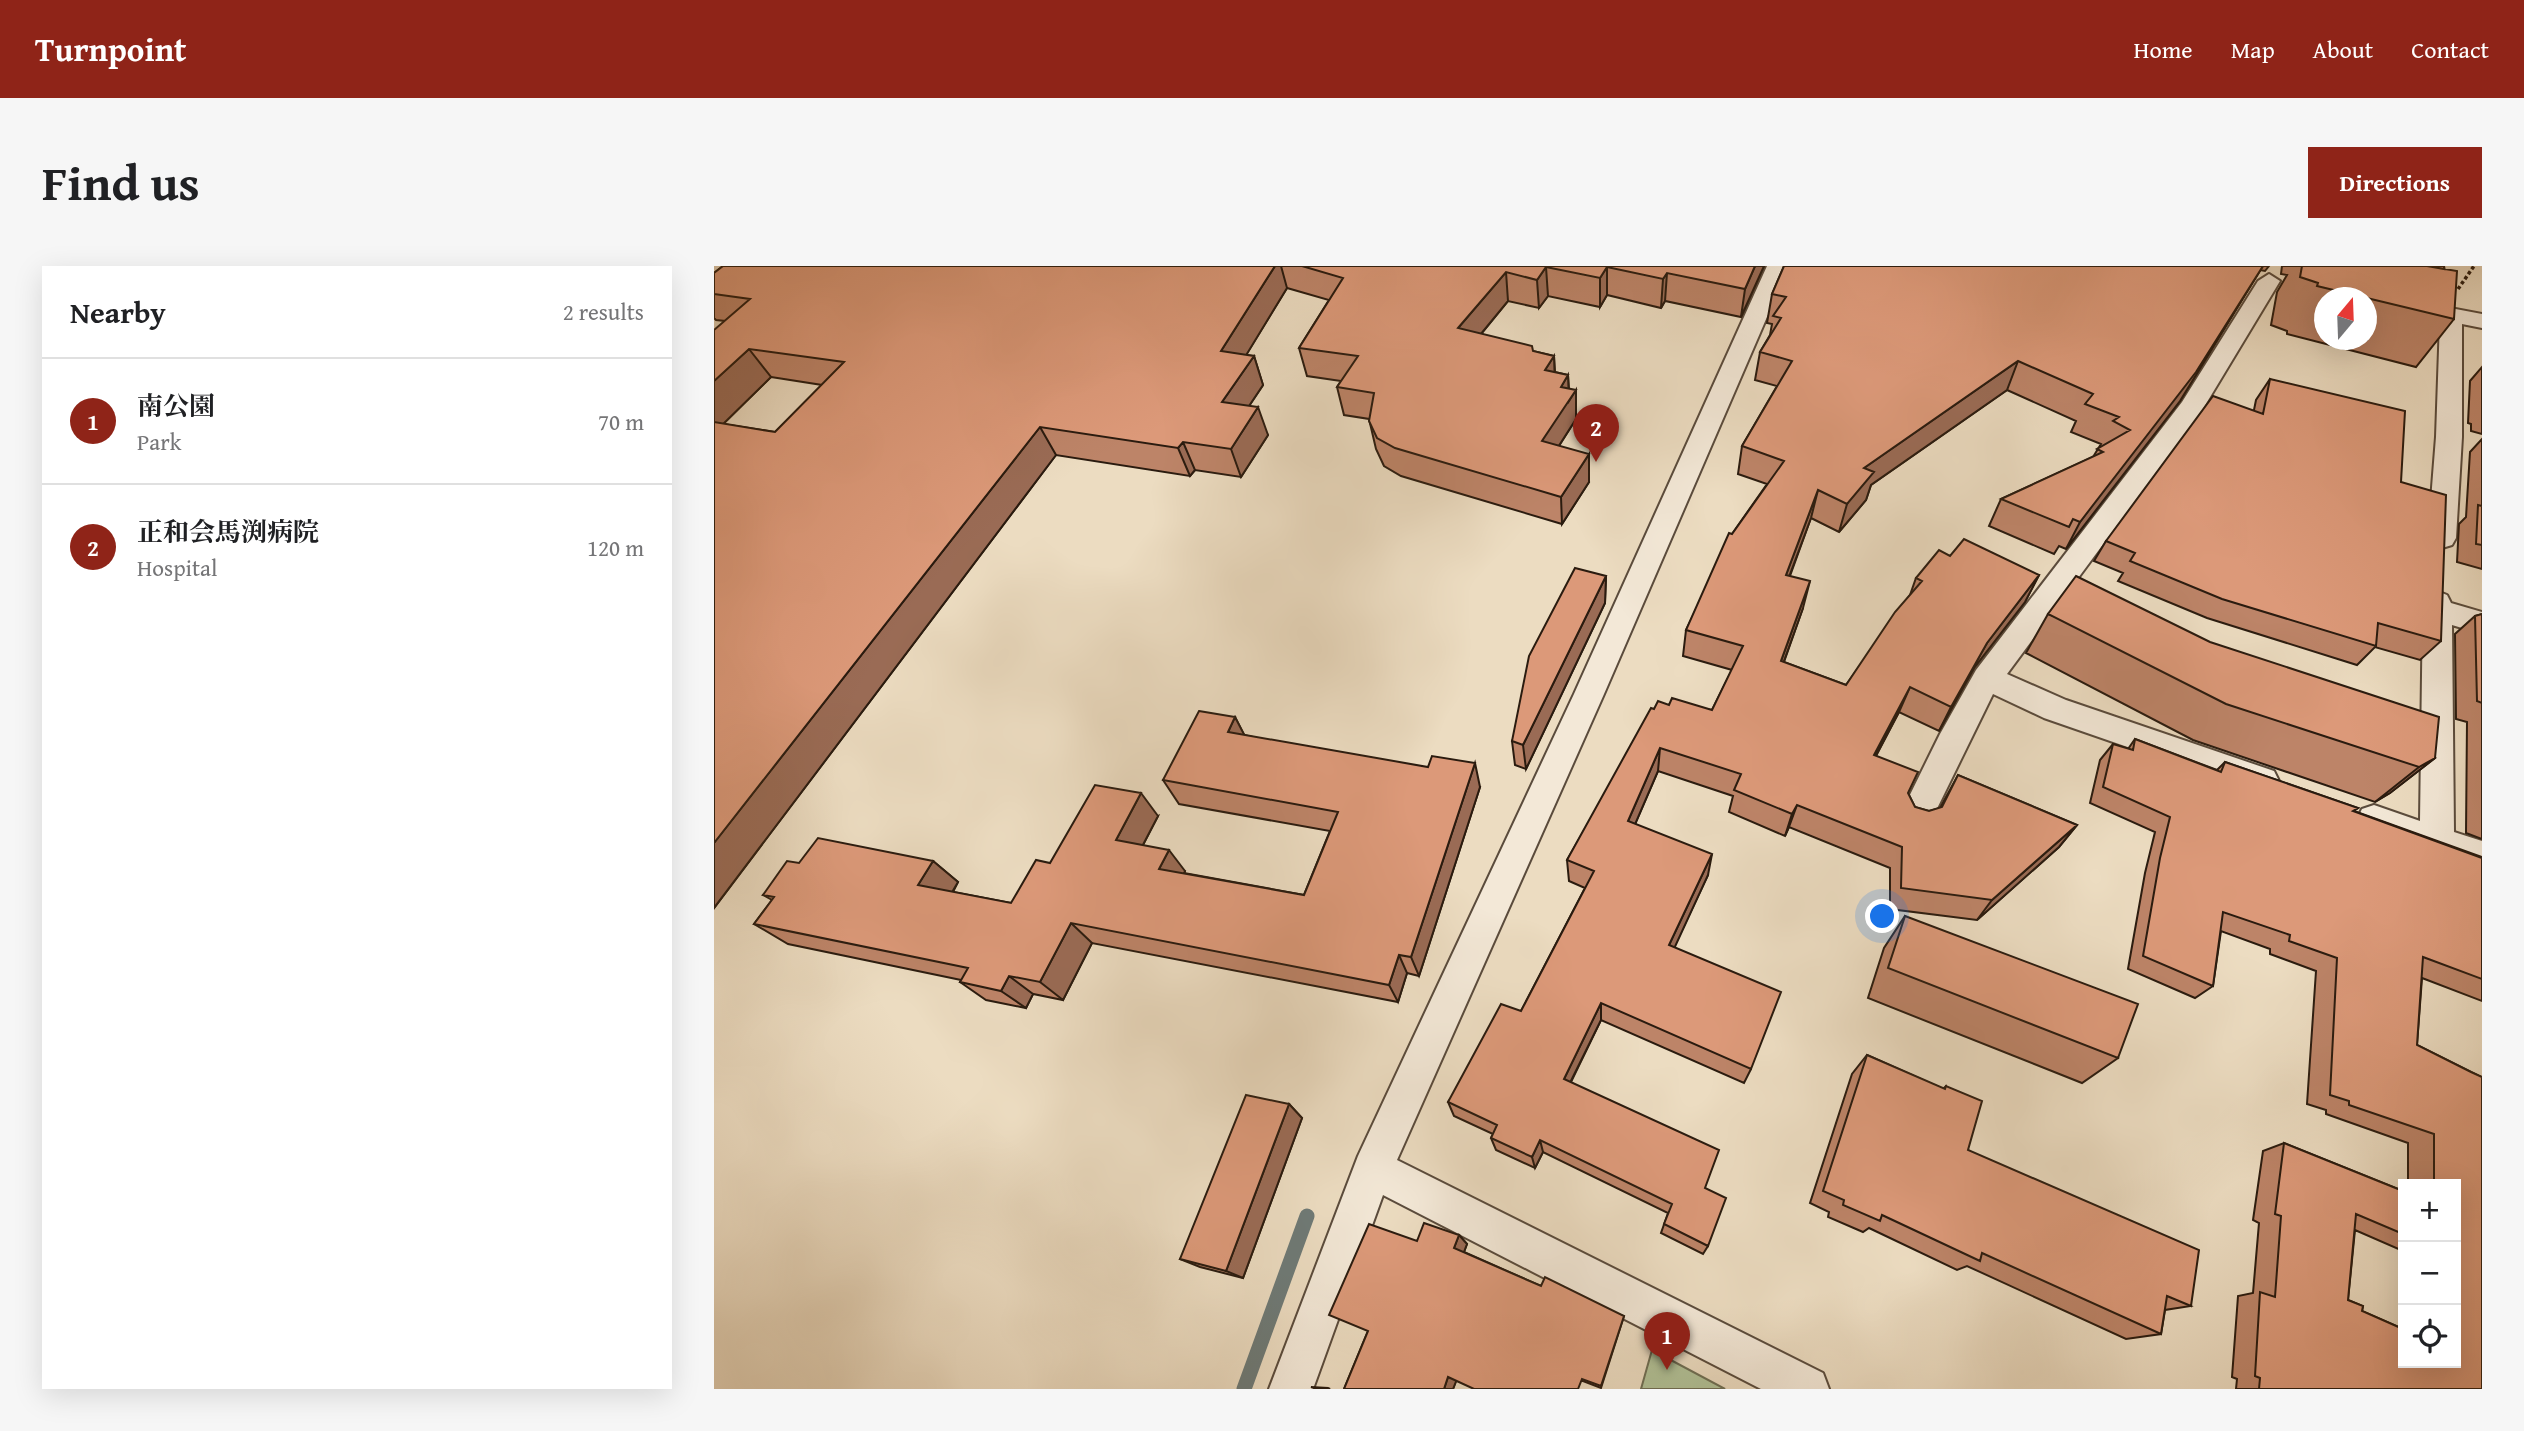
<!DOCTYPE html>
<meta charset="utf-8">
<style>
:root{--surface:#fff;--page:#f6f6f6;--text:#202124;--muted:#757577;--line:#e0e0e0;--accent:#8f2418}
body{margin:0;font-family:"Gentium Book Plus","Noto Serif JP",serif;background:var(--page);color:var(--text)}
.controls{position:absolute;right:21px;bottom:21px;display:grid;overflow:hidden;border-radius:0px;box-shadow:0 7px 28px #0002}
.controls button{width:63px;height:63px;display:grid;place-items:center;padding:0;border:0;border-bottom:2px solid var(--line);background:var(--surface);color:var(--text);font:35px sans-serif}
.compass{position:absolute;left:1600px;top:21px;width:63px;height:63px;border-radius:50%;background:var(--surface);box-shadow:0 7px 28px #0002;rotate:19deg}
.you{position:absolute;left:1169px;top:651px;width:24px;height:24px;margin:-18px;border:5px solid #fff;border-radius:50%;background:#1a73e8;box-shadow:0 0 0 10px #1a73e833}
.badge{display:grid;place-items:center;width:46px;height:46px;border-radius:50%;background:var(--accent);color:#fff;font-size:23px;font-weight:700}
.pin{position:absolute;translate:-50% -58px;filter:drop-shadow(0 2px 4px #0008)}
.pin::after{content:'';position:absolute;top:37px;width:24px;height:21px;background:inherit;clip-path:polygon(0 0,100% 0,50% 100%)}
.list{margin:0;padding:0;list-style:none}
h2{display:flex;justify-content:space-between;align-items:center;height:91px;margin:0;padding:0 28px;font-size:30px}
h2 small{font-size:23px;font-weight:400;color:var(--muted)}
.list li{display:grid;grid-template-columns:46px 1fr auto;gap:21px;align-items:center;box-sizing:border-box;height:126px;padding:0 28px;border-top:2px solid var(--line)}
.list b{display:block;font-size:26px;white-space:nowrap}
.list p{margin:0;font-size:23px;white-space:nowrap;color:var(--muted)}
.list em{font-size:23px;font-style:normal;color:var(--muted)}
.icon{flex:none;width:38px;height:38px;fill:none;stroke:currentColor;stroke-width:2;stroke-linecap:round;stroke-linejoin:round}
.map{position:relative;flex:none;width:1768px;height:1123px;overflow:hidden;border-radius:0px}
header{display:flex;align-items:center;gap:42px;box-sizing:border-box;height:98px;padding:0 35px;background:var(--accent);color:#fff}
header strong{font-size:33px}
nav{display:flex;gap:38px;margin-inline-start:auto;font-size:24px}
.intro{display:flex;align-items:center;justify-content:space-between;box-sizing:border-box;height:168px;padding:0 42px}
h1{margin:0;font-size:49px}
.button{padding:18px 32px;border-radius:0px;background:var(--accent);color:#fff;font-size:24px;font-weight:700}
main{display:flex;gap:42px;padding:0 42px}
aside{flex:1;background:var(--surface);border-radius:0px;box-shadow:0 7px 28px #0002}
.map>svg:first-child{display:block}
.green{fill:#b1c298;stroke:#6e6e54;stroke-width:2}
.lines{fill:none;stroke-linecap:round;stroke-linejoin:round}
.stream{stroke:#6e7a77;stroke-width:15}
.minor-casing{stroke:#5a4b3c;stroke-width:4}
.path{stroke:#2a1b0f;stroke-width:3.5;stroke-dasharray:3.5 2.5;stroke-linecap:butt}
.minor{fill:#f3e8d7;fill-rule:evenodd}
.wall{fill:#bd8468;stroke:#2a1b0f;stroke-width:2;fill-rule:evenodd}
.shaded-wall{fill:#9a6b55;stroke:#2a1b0f;stroke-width:2}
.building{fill:#dc9979;stroke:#2a1b0f;stroke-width:2}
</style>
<header>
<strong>Turnpoint</strong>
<nav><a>Home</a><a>Map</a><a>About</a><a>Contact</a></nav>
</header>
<div class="intro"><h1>Find us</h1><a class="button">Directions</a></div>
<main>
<aside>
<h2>Nearby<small>2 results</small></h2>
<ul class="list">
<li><span class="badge">1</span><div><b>南公園</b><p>Park</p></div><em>70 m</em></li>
<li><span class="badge">2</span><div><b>正和会馬渕病院</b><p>Hospital</p></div><em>120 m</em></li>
</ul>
</aside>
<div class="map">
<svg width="1768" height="1123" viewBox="0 0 1768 1123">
<rect width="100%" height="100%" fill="#ecdcc1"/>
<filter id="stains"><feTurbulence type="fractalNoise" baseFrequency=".00286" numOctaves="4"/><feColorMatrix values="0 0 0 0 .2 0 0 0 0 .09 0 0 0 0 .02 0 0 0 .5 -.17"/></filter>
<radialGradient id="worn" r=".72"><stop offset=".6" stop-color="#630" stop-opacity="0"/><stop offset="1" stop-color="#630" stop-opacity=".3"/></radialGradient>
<path class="green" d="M 938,1084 L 1011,1123 L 927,1123 Z"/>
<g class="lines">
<path class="stream" d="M 530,1123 L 593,950"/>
<defs>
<path id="minor" d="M 1053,0 L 1075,0 L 890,428 L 683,894 L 1109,1107 L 1115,1123 L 1047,1123 L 669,929 L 599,1123 L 555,1123 L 644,890 L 860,428 Z
M 1555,8 L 1566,15 L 1487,146 L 1293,408 L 1352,434 L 1560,505 L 1565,515 L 1560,525 L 1549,528 L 1330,452 L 1279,428 L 1214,561 L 1202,565 L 1190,561 L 1185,551 L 1226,468 L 1262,404 L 1468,136 L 1544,15 Z
M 1652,26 L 1768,48 L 1768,62 L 1748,58 L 1748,171 L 1742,272 L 1738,279 L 1728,282 L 1718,279 L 1714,272 L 1722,171 L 1726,54 L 1652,40 L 1652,32 L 1642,32 Z
M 1723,325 L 1733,329 L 1737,337 L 1768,346 L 1768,368 L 1738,359 L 1740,566 L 1768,575 L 1768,605 L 1648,563 L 1643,553 L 1648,543 L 1660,539 L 1706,555 L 1709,336 L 1713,329 Z"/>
</defs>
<use href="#minor" class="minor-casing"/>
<path class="path" d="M 1744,23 L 1760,0"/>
<use href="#minor" class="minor"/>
</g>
<path class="wall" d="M 9,0 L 1050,0 L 1027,51 L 951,35 L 947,42 L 893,29 L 886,41 L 834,30 L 825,42 L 794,35 L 767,68 L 819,85 L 840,90 L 841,106 L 854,109 L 855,123 L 862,153 L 845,180 L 875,216 L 848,258 L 687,210 L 670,200 L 662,183 L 655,153 L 630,149 L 623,121 L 627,115 L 593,110 L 585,82 L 615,34 L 573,22 L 532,89 L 540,90 L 549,119 L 535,140 L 554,169 L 527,211 L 481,204 L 476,210 L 342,189 L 0,642 L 11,55 L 2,54 L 0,52 L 0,7 ZM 57,111 L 108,119 L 61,166 L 9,158 Z
M 1070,0 L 1555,0 L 1551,5 L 1546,4 L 1466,135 L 1352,283 L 1345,280 L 1340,288 L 1275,260 L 1287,233 L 1379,191 L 1387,178 L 1357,166 L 1362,155 L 1293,124 L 1157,219 L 1152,234 L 1125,266 L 1097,252 L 1076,310 L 1089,342 L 1070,396 L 1132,419 L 1196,329 L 1202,312 L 1236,290 L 1325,309 L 1311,336 L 1260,402 L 1225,465 L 1185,446 L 1162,490 L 1194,527 L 1201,541 L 1215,545 L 1226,542 L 1244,509 L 1363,559 L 1345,581 L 1263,654 L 1176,643 L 1176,602 L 1075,561 L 1071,570 L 1015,546 L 1019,530 L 944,505 L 921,558 L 994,609 L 960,681 L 1037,803 L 1030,817 L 887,754 L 857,816 L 991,922 L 994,980 L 989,988 L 947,967 L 954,947 L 829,886 L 821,902 L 782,884 L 777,872 L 779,868 L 740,850 L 734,836 L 807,745 L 871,622 L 855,615 L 853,594 L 940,443 L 955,439 L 998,444 L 1018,404 L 969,390 L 972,364 L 1018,268 L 1053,218 L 1024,208 L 1028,180 L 1063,120 L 1041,114 L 1046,86 L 1056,69 L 1058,58 L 1053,57 L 1058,28 Z
M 1568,0 L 1730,0 L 1740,53 L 1702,101 L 1573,68 L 1573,65 L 1557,59 L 1563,26 L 1573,9 L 1567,8 ZM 1611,32 L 1653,32 L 1653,74 L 1611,74 Z
M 1768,101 L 1768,168 L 1757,165 L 1757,158 L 1754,157 L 1756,115 Z
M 1556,113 L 1687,216 L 1727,375 L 1706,394 L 1661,381 L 1643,399 L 1493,352 L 1404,315 L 1409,307 L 1380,295 L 1392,275 L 1540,144 L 1542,134 Z
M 1768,173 L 1768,303 L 1743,296 L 1745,258 L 1752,251 L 1756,186 Z
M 892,310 L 891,337 L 812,503 L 801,499 L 798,475 Z
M 1334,348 L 1721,492 L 1676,527 L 1661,536 L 1479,474 L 1312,387 Z
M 1768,348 L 1768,573 L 1752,567 L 1753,456 L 1742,453 L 1741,368 L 1761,350 Z
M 521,451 L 530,469 L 766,521 L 705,710 L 693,707 L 684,736 L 378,677 L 349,734 L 319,728 L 312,742 L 272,734 L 246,716 L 247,714 L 74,678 L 40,658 L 58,634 L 49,629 L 85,597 L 219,595 L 244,616 L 239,626 L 297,637 L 336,597 L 444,550 L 429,579 L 471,605 L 470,607 L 590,629 L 616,565 L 465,538 L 449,514 Z
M 1421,473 L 1503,504 L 1511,496 L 1644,542 L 1640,545 L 1768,591 L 1768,735 L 1708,712 L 1703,779 L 1757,806 L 1768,811 L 1768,1123 L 1522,1123 L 1523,1113 L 1518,1111 L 1524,1030 L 1539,1027 L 1545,957 L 1539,954 L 1549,885 L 1570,877 L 1689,925 L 1689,985 L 1641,964 L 1634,1034 L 1649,1040 L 1648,1045 L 1689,1063 L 1689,1097 L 1742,1097 L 1742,918 L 1694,918 L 1694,877 L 1612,848 L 1612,844 L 1593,838 L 1602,705 L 1556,688 L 1556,683 L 1507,665 L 1499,720 L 1481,732 L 1414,703 L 1431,607 L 1441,566 L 1376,537 L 1386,494 L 1399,478 L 1414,483 Z
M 1191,650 L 1404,792 L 1368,817 L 1154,732 L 1170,682 Z
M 1153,789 L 1229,823 L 1232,820 L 1254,884 L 1477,1040 L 1451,1044 L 1447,1068 L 1412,1073 L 1253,1000 L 1243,1004 L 1155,962 L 1149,966 L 1114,951 L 1115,946 L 1096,937 L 1138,808 Z
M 575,838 L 588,852 L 529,1012 L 486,1001 L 466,993 Z
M 745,969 L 753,978 L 750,986 L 827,1020 L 910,1050 L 887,1122 L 869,1115 L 742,1115 L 739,1123 L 630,1123 L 654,1065 L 703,975 Z"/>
<path class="shaded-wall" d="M 561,0 L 567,0 L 573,22 L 517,114 L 507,85 Z
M 1041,0 L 1050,0 L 1027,51 L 1031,23 Z
M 1549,0 L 1466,135 L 1352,283 L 1366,256 Z
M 832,1 L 834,30 L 825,42 L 823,14 Z
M 893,1 L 893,29 L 886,41 L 886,12 Z
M 792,6 L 794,35 L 748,91 L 744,62 Z
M 953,7 L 951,35 L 947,42 L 949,13 Z
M 35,83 L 57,111 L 0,167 L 0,115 Z
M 540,90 L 549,119 L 519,164 L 508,136 Z
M 840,90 L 841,119 L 831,104 Z
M 1304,95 L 1293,124 L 1157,219 L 1152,234 L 1125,266 L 1133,238 L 1150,202 Z
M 854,109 L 855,135 L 862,124 L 862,153 L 830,203 L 828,175 L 847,121 Z
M 544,141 L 554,169 L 527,211 L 517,183 Z
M 326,161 L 342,189 L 0,642 L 0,577 Z
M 469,176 L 481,204 L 476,210 L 464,182 Z
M 875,188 L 875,216 L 848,258 L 847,231 Z
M 1104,224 L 1097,252 L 1066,335 L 1072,309 Z
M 1325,309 L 1311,336 L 1260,402 L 1225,465 L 1237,441 L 1273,377 Z
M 892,310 L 891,337 L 812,503 L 809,479 Z
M 1096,315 L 1089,342 L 1061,420 L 1067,395 Z
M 1196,421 L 1185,446 L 1150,512 L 1160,489 Z
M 521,451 L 534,476 L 514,466 Z
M 946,482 L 944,505 L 913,577 L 914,555 Z
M 1721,492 L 1676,527 L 1661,536 L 1705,501 Z
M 761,497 L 766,521 L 705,710 L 697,691 Z
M 427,527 L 444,550 L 420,596 L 402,574 Z
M 1083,539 L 1075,561 L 1071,570 L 1078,548 Z
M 1363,559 L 1345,581 L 1263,654 L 1278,634 Z
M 455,584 L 471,605 L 462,624 L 445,603 Z
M 998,588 L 994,609 L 953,698 L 955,679 Z
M 219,595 L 244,616 L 230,640 L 204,619 Z
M 357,657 L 378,677 L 349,734 L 326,716 Z
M 685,689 L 693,707 L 684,736 L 675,719 Z
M 295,710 L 319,728 L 312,742 L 287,725 Z
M 887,737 L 887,754 L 851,827 L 850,813 Z
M 575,838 L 588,852 L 529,1012 L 512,1005 Z
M 826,874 L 829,886 L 821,902 L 818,891 Z
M 745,969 L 753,978 L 748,991 L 740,982 Z
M 734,1111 L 743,1113 L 739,1123 L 730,1123 Z
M 597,1121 L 614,1122 L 616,1123 L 603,1123 Z"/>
<path class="building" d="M 9,0 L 561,0 L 507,85 L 540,90 L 508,136 L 544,141 L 517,183 L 469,176 L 464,182 L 326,161 L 0,577 L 0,156 L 61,166 L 130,96 L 35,83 L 0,115 L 0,64 L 36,33 L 0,28 L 0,7 Z
M 588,0 L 1041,0 L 1031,23 L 953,7 L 949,13 L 893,1 L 886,12 L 832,1 L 823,14 L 792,6 L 744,62 L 818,80 L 819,85 L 840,90 L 831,104 L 854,109 L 847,121 L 862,124 L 828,175 L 875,188 L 847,231 L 681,182 L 663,172 L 655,155 L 660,127 L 623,121 L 644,90 L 585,82 L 629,12 Z
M 1070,0 L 1549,0 L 1482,106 L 1366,256 L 1359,253 L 1355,261 L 1287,233 L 1389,186 L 1383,183 L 1416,164 L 1399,155 L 1405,151 L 1371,138 L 1379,128 L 1304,95 L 1150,202 L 1160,206 L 1133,238 L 1104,224 L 1072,309 L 1096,315 L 1067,395 L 1132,419 L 1181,346 L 1208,315 L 1202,312 L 1225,284 L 1236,290 L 1250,273 L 1325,309 L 1273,377 L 1237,441 L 1196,421 L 1160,489 L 1204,506 L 1194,527 L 1201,541 L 1215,545 L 1228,541 L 1244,509 L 1363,559 L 1278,634 L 1187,622 L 1188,581 L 1083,539 L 1078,548 L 1020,524 L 1027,508 L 946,482 L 914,555 L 998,588 L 955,679 L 1067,726 L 1037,803 L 887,737 L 850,813 L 1005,884 L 991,922 L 1012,932 L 994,980 L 950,958 L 958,938 L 826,874 L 818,891 L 777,872 L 783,859 L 734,836 L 787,738 L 807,745 L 880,605 L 853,594 L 937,442 L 940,443 L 944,435 L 955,439 L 958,432 L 998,444 L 1029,380 L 972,364 L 1015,267 L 1018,268 L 1070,195 L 1028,180 L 1078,95 L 1046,86 L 1067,52 L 1059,50 L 1072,31 L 1058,28 Z
M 1588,0 L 1713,0 L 1743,5 L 1740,53 L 1603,20 L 1604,17 L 1586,11 Z
M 1713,0 L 1730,0 L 1730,3 Z
M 1556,113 L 1691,145 L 1687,216 L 1732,229 L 1727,375 L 1664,357 L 1662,380 L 1508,333 L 1416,295 L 1421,287 L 1392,275 L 1499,130 L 1549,148 Z
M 1764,239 L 1768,240 L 1768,279 L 1762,278 Z
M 861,302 L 892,310 L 809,479 L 798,475 L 815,390 Z
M 1362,310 L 1496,376 L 1725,451 L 1721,492 L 1705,501 L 1512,438 L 1334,348 Z
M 1768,348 L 1768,437 L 1763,435 L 1761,350 Z
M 485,445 L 521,451 L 514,466 L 714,501 L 718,490 L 761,497 L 697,691 L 685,689 L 675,719 L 357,657 L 326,716 L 295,710 L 287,725 L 246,716 L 254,702 L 40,658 L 60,631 L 49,629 L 73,595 L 85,597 L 104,572 L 219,595 L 204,619 L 297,637 L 322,594 L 336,597 L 381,519 L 427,527 L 402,574 L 455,584 L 445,603 L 590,629 L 624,546 L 449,514 Z
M 1421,473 L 1507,506 L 1511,496 L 1644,542 L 1639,545 L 1768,592 L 1768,713 L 1709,691 L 1703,779 L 1757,806 L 1768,811 L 1768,1123 L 1545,1123 L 1546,1112 L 1541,1110 L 1546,1026 L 1561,1031 L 1567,950 L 1561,948 L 1570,877 L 1689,925 L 1689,968 L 1642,948 L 1634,1034 L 1649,1040 L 1648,1045 L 1689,1063 L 1689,1097 L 1742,1097 L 1742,918 L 1720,918 L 1720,868 L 1635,839 L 1635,835 L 1616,829 L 1623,692 L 1575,675 L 1576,669 L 1509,646 L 1499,720 L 1429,690 L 1446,592 L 1456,551 L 1389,521 L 1399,478 L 1419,484 Z
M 1191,650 L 1424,738 L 1404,792 L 1174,702 Z
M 1153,789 L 1231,823 L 1232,820 L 1268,835 L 1254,884 L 1485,984 L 1477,1040 L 1453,1030 L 1447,1068 L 1268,987 L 1266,995 L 1168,949 L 1166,955 L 1129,939 L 1130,934 L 1109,925 Z
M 532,829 L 575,838 L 512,1005 L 466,993 Z
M 710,957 L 745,969 L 740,982 L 827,1020 L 831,1011 L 910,1050 L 887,1120 L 868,1113 L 864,1123 L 760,1123 L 734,1111 L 730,1123 L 630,1123 L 654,1065 L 615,1049 L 655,958 L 703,975 Z"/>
<rect width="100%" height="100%" filter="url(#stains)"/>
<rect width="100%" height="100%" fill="url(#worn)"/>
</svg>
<div class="controls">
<button>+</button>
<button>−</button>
<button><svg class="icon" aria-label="locate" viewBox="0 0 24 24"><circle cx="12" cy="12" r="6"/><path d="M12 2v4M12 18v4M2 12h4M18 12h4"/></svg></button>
</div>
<svg class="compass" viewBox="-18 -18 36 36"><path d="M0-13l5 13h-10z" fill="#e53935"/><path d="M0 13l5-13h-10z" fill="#757577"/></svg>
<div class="you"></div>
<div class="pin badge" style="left:953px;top:1104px">1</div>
<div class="pin badge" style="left:882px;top:196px">2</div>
</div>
</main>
